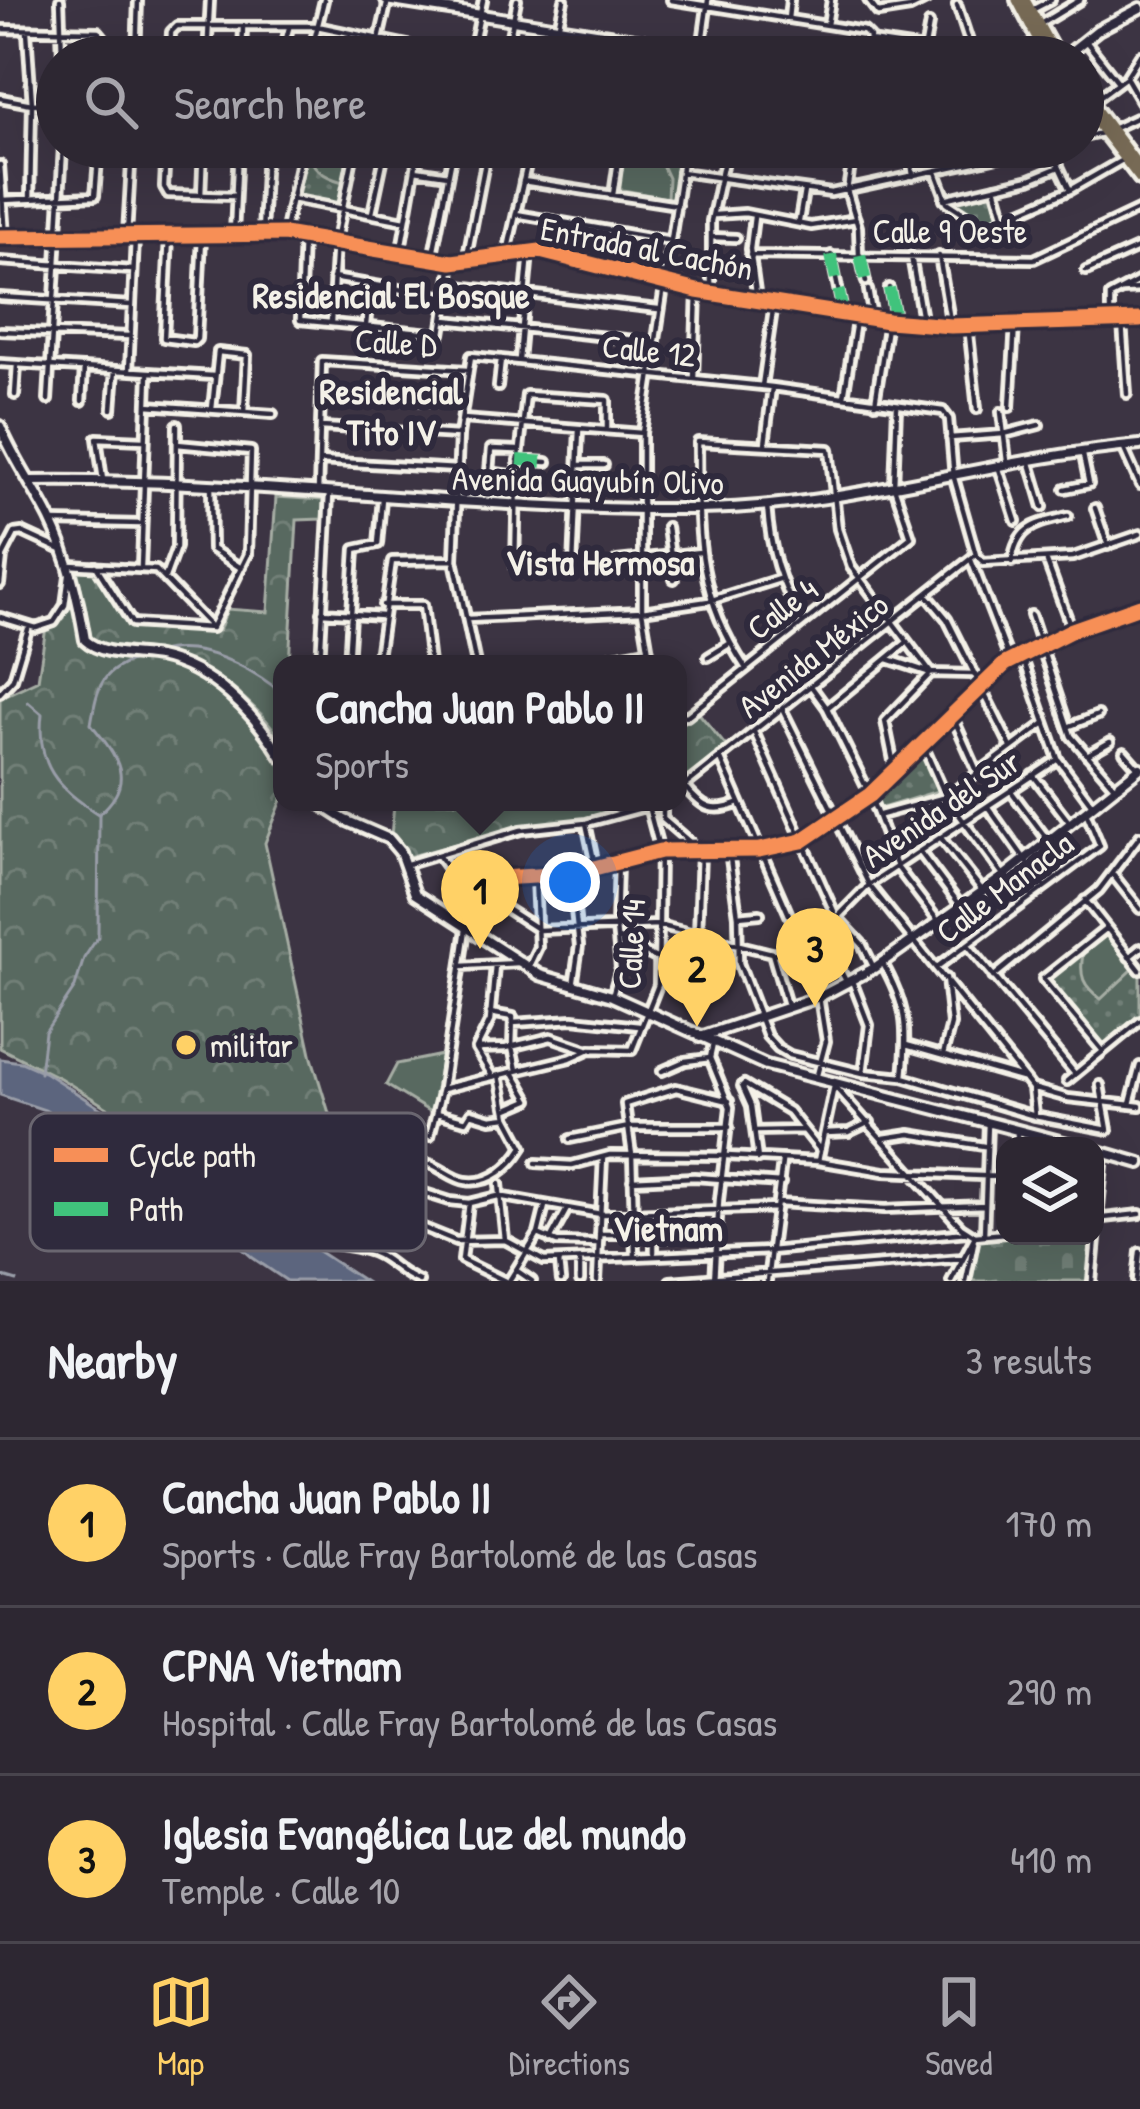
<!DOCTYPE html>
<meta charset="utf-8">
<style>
:root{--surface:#2d2732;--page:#352f3a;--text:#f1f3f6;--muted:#a7a5ac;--line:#48444d;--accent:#ffd166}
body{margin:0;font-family:"Patrick Hand",sans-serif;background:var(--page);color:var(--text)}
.controls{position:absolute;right:36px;bottom:36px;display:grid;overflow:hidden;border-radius:24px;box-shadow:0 12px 48px #0002}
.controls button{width:108px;height:108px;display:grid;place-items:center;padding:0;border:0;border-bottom:3px solid var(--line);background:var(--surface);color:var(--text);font:60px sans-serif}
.you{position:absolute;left:570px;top:882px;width:42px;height:42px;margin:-30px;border:9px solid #fff;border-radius:50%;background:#1a73e8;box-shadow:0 0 0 18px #1a73e833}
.badge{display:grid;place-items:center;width:78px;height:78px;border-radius:50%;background:var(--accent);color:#111;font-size:39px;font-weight:700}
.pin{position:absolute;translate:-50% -99px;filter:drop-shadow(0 3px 6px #0008)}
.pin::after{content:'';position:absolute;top:63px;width:42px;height:36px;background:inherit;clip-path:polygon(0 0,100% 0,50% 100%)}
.popup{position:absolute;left:273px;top:655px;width:414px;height:156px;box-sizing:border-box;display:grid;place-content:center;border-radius:24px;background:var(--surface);filter:drop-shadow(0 3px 9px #0005);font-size:39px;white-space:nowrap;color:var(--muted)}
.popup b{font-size:45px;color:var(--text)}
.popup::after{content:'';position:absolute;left:50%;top:100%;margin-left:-24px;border:24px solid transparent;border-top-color:var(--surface)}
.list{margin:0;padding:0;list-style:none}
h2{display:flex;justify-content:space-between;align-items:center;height:156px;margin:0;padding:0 48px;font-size:51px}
h2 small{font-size:39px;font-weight:400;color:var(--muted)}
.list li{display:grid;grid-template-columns:78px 1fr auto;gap:36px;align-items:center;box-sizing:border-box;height:168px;padding:0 48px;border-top:3px solid var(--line)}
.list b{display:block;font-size:45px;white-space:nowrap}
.list p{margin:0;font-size:39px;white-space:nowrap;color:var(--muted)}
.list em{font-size:39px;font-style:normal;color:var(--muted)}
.icon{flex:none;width:66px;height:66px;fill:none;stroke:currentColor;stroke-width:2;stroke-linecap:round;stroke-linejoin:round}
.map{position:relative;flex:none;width:1140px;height:1281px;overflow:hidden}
.search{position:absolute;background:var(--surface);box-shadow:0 12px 48px #0002;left:36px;right:36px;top:36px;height:132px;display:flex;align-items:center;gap:30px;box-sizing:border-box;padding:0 42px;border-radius:66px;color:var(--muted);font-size:45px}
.sheet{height:660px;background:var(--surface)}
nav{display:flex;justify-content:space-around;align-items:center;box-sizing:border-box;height:168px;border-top:3px solid var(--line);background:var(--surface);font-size:33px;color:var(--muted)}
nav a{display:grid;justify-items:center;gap:6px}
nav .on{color:var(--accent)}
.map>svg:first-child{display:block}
.forest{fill:url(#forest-crowns);stroke:#a6ada4;stroke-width:3}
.cemetery{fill:url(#cemetery-stones);stroke:#a6ada4;stroke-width:3}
.park{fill:url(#park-dots);stroke:#a6ada4;stroke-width:3}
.pitch{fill:#586960;stroke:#a6ada4;stroke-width:3}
.water{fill:#5c657e;stroke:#999da8;stroke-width:3}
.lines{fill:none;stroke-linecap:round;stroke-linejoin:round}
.stream{stroke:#999da8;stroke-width:3}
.street-casing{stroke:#f4f1e8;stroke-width:14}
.secondary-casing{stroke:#f4f1e8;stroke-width:16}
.primary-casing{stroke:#f4f1e8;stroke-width:18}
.street{stroke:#2f2a3d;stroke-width:4.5}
.secondary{stroke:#2f2a3d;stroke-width:8}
.primary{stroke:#776a54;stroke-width:9}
.quiet{stroke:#40c37c;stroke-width:12;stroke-dasharray:24 12;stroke-linecap:butt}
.cycleway-casing{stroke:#2f2a3d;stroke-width:22}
.cycleway{stroke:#f78f57;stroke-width:15}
.poi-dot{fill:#ffd166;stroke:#2f2a3d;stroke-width:4.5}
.labels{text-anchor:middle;stroke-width:12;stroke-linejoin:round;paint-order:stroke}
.street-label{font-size:33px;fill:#f4f1e8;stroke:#2f2a3d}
.poi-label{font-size:33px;fill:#f4f1e8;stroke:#2f2a3d;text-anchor:start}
.neighbourhood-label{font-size:36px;font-weight:bold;fill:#f4f1e8;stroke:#2f2a3d}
.key{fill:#2f2a3d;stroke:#6a6670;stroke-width:3}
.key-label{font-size:33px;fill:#f4f1e8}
</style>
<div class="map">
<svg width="1140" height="1281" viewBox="0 0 1140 1281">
<defs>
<pattern id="forest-crowns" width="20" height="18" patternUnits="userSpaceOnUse" patternTransform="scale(3)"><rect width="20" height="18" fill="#586960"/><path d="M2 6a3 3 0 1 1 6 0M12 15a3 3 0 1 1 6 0" fill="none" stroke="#717f77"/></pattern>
<pattern id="cemetery-stones" width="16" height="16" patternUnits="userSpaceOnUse" patternTransform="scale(3)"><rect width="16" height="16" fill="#586960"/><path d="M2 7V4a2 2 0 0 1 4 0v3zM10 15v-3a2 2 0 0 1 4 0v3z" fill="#717f77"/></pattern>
<pattern id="park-dots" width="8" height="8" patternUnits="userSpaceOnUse" patternTransform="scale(3)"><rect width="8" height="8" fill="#586960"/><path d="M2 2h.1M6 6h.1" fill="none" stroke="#717f77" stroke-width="1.8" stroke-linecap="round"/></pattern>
</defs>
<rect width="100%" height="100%" fill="#3c3443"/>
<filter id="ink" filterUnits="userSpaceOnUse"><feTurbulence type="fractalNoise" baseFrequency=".00833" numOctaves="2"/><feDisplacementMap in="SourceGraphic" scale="24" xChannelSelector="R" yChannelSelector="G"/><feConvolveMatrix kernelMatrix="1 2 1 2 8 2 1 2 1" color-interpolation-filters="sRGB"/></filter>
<g filter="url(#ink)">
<path class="forest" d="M 276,497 L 323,500 L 322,519 L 297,520 L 289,664 L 282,664 L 282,744 C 273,725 261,714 246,700 C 204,659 156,648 98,644 L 91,637 L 77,569 L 96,570 L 129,626 L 219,631 L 227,609 L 268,612 Z
M 72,583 L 81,639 L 87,648 L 165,659 L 217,686 L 270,739 L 282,767 L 282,800 L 265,843 L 312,1058 L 329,1113 L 313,1140 L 259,1203 L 60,1078 L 0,1048 L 0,698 L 38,680 L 46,627 L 64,618 Z
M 697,711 L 726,746 L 678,785 L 678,717 L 683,723 Z
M 379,802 L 650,802 L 585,821 L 519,827 L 404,858 L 391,835 L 394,806 Z"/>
<path class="cemetery" d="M 1005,1236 L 1092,1236 L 1089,1281 L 970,1281 L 978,1240 Z"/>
<path class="park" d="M 304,147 L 354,147 L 341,204 L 294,197 Z
M 621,147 L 684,147 L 675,203 L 615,193 Z
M 993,189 L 1001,221 C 976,229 964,217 947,199 Z
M 920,746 L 941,790 L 879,809 L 872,791 Z
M 1106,932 L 1140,971 L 1140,1018 L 1103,1049 L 1046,979 Z"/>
<path class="pitch" d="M 308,147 L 352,147 L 343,182 C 324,177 309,168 308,147 Z
M 625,147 L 655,150 L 668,178 L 667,198 L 617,189 Z
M 1106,934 L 1133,969 L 1101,999 C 1083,986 1079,976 1083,954 Z
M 442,1055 L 432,1113 L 386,1085 L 397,1064 Z"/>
<path class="water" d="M 0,1059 L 21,1062 L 46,1073 L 364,1281 L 287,1281 L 253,1258 L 182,1195 L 45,1110 L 0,1095 Z"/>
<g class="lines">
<path class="stream" d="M 157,653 C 200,640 250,667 282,693
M 28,702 L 42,714 C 36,766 57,787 98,814
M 40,1073 L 45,1032 L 75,987 L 84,958 L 98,937 L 99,814 C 137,782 118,757 91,724 C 98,684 101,670 142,657
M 265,1218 L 274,1199 L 290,1186 L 379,1149 L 398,1145 L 407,1149
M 0,1276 L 17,1281"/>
<defs>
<path id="street" d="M 60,0 L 62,57
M 671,0 L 864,31 L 870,37 L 868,57
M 868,0 L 878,13 L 910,8 L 926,0
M 957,5 L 974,57
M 1030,11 L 1051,0
M 788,19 L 790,0
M 1042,23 L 1080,0
M 827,25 L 831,0
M 0,29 L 98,31 L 103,37 L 103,57
M 27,32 L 32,104 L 30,199
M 1085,40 L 1118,82
M 870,41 L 924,49
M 136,57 L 138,0
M 170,57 L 171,32 L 177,26 L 317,26 L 408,45 L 429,51 L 434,57
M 207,57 L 210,0
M 242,57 L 243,27
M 281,57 L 289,28
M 310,57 L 324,0
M 343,57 L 348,33
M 375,57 L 388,0
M 471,57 L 483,0
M 506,57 L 517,0
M 552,57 L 564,0
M 700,57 L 708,0
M 923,57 L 929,24
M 1126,77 L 1140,101
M 0,98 L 32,104 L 57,103
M 1091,103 L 1126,77 L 1140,55
M 1112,129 L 1140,116
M 1083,137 L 1102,133
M 166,147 L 164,187 L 168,194 L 235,196
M 242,147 L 301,154
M 535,147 L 618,160
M 780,147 L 852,159
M 854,147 L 847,190 L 858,227 L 859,255
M 909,147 L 913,176
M 1050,147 L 1070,190
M 0,165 L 5,237
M 415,170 L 448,175
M 681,172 L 831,193 L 1044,147
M 936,172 L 947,202 L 985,227 L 1070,190 L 1124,159
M 523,181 L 677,205
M 995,187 L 1005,221
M 201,195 L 203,147
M 613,195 L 620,147
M 292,199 L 405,221
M 944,199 L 1030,179 L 1059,167
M 2,200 L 95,196 L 99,147
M 372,213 L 386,147
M 516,214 L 671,241
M 715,215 L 745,213 L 811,226 L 856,219
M 754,217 L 750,249 L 757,300
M 799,221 L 804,191
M 262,233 L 266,150
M 234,234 L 238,147
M 284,234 L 303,147
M 127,235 L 132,147
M 169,236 L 164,338 L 194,342 L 197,339 L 202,237
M 303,236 L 300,320 L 441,334 L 452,263
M 712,237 L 736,238
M 507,253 L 531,147
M 400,255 L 419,147
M 750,255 L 1034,259 L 1140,209
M 831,255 L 843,312
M 860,255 L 866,282
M 911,256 L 923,325
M 939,256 L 951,326
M 432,259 L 454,147
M 0,261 L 132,270
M 466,261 L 488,147
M 1086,271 L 1140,247
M 333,278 L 446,297
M 449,285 L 658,309
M 889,288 L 896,322
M 868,290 L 873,318
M 1122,290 L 1140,289
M 711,293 L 711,221 L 727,147
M 0,297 L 131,305
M 445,320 L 654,342
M 1110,321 L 1110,296 L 1140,280
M 331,322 L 336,241 L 355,147
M 1122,322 L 1127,394
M 366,325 L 370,285
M 968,325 L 977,409
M 0,331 L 129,336
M 519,360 L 529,252
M 0,363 L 214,376
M 129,371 L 135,238
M 694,379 L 697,291
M 762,386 L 774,303
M 498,387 L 501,359
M 321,394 L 463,403
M 15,395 L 17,365
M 844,397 L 857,315
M 48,400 L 63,147
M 82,401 L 84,368
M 875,403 L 888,321
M 147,405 L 273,414
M 1010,407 L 1015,324
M 112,409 L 115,370
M 212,409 L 218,352 L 247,355 L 244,412
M 1001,412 L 1007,461
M 463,419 L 642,433
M 321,427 L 459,435
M 579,429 L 573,567 L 515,567 L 517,476 L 526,395 L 607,400 L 607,430
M 950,438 L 1004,434 L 1039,425
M 177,444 L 251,451 L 248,554 L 212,627
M 765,444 L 772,387
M 1123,447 L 1140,485
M 517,450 L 491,449 L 489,472 L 517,476
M 518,460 L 547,462
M 319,461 L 457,469
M 1030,463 L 1043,507
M 579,465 L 604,465
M 999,469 L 1016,521
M 103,480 L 97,438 L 143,440
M 211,485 L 212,549 L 241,568
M 1065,489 L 1089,484 L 1083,455
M 318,492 L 322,361 L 467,370
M 767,505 C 770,550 780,584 803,623
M 1095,508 L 1108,546
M 52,522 L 142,524
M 667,527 L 674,579
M 976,555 L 983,562 L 1073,557 L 1140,534
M 971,560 L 1010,661
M 617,561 L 700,552
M 1012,562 C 1017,525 1036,524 1068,516
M 1047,562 L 1072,630
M 70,565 L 156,570 L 212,628
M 96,566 L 132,623 L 212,628
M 141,567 L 148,375
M 619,572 L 641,572
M 165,577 L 176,547 L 177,425
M 0,584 L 3,556 L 15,533 L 22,532 L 59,549
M 927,595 L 947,619 L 1011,747
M 383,605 L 423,605 L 430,664
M 322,612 L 382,616
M 1031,615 L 1071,736 L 1115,787
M 0,617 L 36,628 L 54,622 L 65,605 L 69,576
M 467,619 L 642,611 L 709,601 L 779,579
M 1022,656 L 1058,759 L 1093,806
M 708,657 L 729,644
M 888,659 L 931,673 L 973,674 L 979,679
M 320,664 L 329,495
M 348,664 L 355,549 L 378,544 L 382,498
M 377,664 L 392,561 L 454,560
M 476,664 L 454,560 L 459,435 L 471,356 L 772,387 L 943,411 L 949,419 L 954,478 L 976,555
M 571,664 L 647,650
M 651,664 L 642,611 L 642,433 L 685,147
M 745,667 C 694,590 699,530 698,442 L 829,449 L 838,529 L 851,567 L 931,673 L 885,721 L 895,770
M 811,686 L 827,708 L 870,795 L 897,867 L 939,922
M 0,693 L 13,679 L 28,629
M 827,708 L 906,643
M 782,709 L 869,885 L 1025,1079 L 1032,1088 L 1035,1116
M 678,715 L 687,716 L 911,537 L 894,487 L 897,406
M 952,715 L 977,771
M 1070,726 L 1098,715
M 755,734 L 836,916 L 862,944 L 874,968
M 923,745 L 946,797 L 1004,876
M 1124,752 L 1139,769
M 1087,755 L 1110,742
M 720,757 L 790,917 L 819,997 L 826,1041 L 817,1075
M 1033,775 L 1070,823
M 685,787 C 703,809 713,814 740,803
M 678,791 L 974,556
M 1011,791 L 1047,839
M 663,802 L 663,819 L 701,852 L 698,934
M 988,807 L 1044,886
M 880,815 L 946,797 L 1045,723
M 586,823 L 595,865
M 941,838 L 982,890
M 729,851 L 738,916 L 739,963 L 767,1036 L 778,1048 L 790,1055 L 863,1073 L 903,1077 L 1035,1116 L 1108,1130 L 1100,1085
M 920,852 L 960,905
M 438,855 L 451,873 L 539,930 L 658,925 L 772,953 L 795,954 L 811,944 L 869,885 L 1058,759
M 404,865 L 521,830 L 586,823 L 663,802
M 571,874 L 579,946 L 573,986
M 1114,876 L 1140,909
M 461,880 L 571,874 L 660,851 L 759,850 L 802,841 L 870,795 L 1005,664 L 1072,630 L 1140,606
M 1085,900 L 1140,970
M 738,916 L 760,914
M 822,935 L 847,983
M 619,939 L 656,958
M 968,945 L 1075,1074
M 772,953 L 787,1005
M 1129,957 L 1140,948
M 882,962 C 907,1006 908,1027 903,1077
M 461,966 L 518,963
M 937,967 L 1100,846 L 1086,812
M 528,968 L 538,947 L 535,877
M 993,977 L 1099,890 L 1140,836
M 852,981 L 869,1025 L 863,1073
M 612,996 L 620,968 L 616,927 L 618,863
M 490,1013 L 513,1017 L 512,1047 L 517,1070
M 513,1023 L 573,1019 L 639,1026
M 713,1044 L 710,1058 L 730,1107 L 719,1200 L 714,1281
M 906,1045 L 1022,1078
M 476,1049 L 506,1048 L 551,1037 L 586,1049
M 1103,1051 L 1043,979 L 1107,928
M 943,1055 L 951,1024 L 946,978
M 662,1071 L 685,1061 L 710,1058
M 491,1074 L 476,1049 L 490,1021 L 495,965
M 1067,1081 L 1140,1021
M 742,1086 L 744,1084 L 789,1111 L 820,1150
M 834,1086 L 961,1227 L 975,1236
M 743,1088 L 751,1106 L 758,1159
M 1032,1088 L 1068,1098 L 1140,1106
M 442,1089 L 570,1058 L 590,1049 L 632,1050 L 658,985 L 660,851 L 648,806
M 1130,1104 L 1140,1066
M 508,1109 L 529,1100 L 514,1074
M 437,1113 L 466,1121 L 471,1113 L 491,1119 L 507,1117
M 755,1131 L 803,1130
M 825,1133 L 849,1132 L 870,1122
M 430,1136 L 442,1089 L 466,929
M 884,1138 L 910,1134 L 984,1146
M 570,1139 L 629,1127 L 729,1127
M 1017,1146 L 1017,1130
M 818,1161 L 834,1086
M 536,1163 L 572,1165 L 610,1155 L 727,1156 L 818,1161 L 884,1172 L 1005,1177
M 430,1164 C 441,1168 455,1180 466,1181 C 491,1185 512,1165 523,1147 L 507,1117 L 499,1075
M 632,1180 L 694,1177 L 781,1183
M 396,1184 L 450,1201 L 469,1203 L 498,1196 L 601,1214 L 776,1208
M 499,1184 L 505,1240
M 293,1201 C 300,1256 346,1238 378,1255 C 393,1263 402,1275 419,1281
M 469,1203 L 462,1260 L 505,1281
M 777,1203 L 885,1209 L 985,1205
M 333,1211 L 374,1208 L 456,1241 L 505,1240 L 544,1261 L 770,1251 L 967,1232
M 1095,1219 L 1140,1214
M 538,1234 L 557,1242 L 597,1243
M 599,1234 L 632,1234
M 984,1235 L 988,1123
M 975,1236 L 1005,1233
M 550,1240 L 567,1209
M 654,1252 L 654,1238 L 717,1234
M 635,1256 L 632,1155 L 625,1104 L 676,1088 L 729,1101
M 559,1262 L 561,1281
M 516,1270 L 532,1281
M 509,1281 L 538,1234 L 545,1206
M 580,1281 L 580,1263
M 597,1281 L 603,1157
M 670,1281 L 963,1258
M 767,1281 L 782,1162
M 951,1281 L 975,1236
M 966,1281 L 974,1242
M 1092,1281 L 1104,1155
M 1137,1281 L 1140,1252"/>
<path id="secondary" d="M 386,0 L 748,57
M 998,57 L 1045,41
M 1064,57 L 1098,30 L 1140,8
M 0,237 L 284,234 L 452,262 L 540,251 L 697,291 L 888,321 L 951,326 L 1140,320
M 0,426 C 14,460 34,487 50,519 C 69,558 78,598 85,640 C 102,656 136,653 158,657 C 211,668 255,713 282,758
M 31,481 C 253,478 474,511 697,509 C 847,508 992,458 1140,445
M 317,802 L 345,820 L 389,839 L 400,852 L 415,894 L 540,975 L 612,996 L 766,1065 L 1079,1146
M 700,1037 L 819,997 L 874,968 L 1004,876 L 1140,768
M 1095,1150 L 1140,1163"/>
<path id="primary" d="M 1017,0 L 1047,57
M 1025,0 L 1057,57
M 1083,92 L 1140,168
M 1083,105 L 1140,179"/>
</defs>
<use href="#street" class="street-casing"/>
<use href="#secondary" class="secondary-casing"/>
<use href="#primary" class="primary-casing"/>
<use href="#street" class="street"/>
<use href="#secondary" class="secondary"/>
<use href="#primary" class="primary"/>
<path class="quiet" d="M 831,255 L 843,312
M 860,255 L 866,282
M 889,288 L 896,322
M 518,460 L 547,462"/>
<defs>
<path id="cycleway" d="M 0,237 L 284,234 L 452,262 L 540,251 L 697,291 L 888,321 L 951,326 L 1140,320
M 461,880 L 571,874 L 660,851 L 759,850 L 802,841 L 870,795 L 1005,664 L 1072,630 L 1140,606"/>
</defs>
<use href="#cycleway" class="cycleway-casing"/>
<use href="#cycleway" class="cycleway"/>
</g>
</g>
<circle class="poi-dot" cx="186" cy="1045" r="12"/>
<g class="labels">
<g class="street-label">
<text x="950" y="243">Calle 9 Oeste</text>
<text transform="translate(647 248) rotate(11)" y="12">Entrada al Cachón</text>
<text transform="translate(396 342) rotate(4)" y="12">Calle D</text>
<text transform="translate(649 350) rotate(6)" y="12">Calle 12</text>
<text transform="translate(588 480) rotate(1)" y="12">Avenida Guayubín Olivo</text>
<text transform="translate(782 608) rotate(-37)" y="12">Calle 4</text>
<text transform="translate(813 655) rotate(-38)" y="12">Avenida México</text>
<text transform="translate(941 808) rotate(-34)" y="12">Avenida del Sur</text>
<text transform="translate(1004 887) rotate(-37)" y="12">Calle Manacla</text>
<text transform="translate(631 944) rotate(-87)" y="12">Calle 14</text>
</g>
<g class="poi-label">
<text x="210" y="1057">militar</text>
</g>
<g class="neighbourhood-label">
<text x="391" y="308">Residencial El Bosque</text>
<text x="391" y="404">Residencial<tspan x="391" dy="41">Tito IV</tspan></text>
<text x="600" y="575">Vista Hermosa</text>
<text x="668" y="1241">Vietnam</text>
</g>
</g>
<rect x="30" y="1113" width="396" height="138" rx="18" class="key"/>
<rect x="54" y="1148" width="54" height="14" fill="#f78f57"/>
<rect x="54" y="1202" width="54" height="14" fill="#40c37c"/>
<g class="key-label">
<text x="129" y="1167">Cycle path</text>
<text x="129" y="1221">Path</text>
</g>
</svg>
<div class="controls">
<button><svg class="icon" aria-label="layers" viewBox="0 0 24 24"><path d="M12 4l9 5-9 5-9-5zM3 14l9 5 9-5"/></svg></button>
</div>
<div class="you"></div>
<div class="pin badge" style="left:480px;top:949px">1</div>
<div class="popup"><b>Cancha Juan Pablo II</b>Sports</div>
<div class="pin badge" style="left:697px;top:1027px">2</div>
<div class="pin badge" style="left:815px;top:1007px">3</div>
<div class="search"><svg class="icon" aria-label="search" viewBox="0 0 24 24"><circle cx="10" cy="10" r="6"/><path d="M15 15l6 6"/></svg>Search here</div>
</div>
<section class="sheet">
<h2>Nearby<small>3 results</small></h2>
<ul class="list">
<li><span class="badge">1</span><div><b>Cancha Juan Pablo II</b><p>Sports · Calle Fray Bartolomé de las Casas</p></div><em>170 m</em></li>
<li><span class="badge">2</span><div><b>CPNA Vietnam</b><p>Hospital · Calle Fray Bartolomé de las Casas</p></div><em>290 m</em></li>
<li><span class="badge">3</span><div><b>Iglesia Evangélica Luz del mundo</b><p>Temple · Calle 10</p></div><em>410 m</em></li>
</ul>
</section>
<nav>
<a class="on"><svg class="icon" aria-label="map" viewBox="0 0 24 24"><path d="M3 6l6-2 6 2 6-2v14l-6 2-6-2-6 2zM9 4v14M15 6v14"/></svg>Map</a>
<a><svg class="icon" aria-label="directions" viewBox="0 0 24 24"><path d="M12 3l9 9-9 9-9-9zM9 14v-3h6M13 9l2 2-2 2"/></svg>Directions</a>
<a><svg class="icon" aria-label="saved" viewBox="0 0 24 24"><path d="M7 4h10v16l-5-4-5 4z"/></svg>Saved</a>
</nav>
